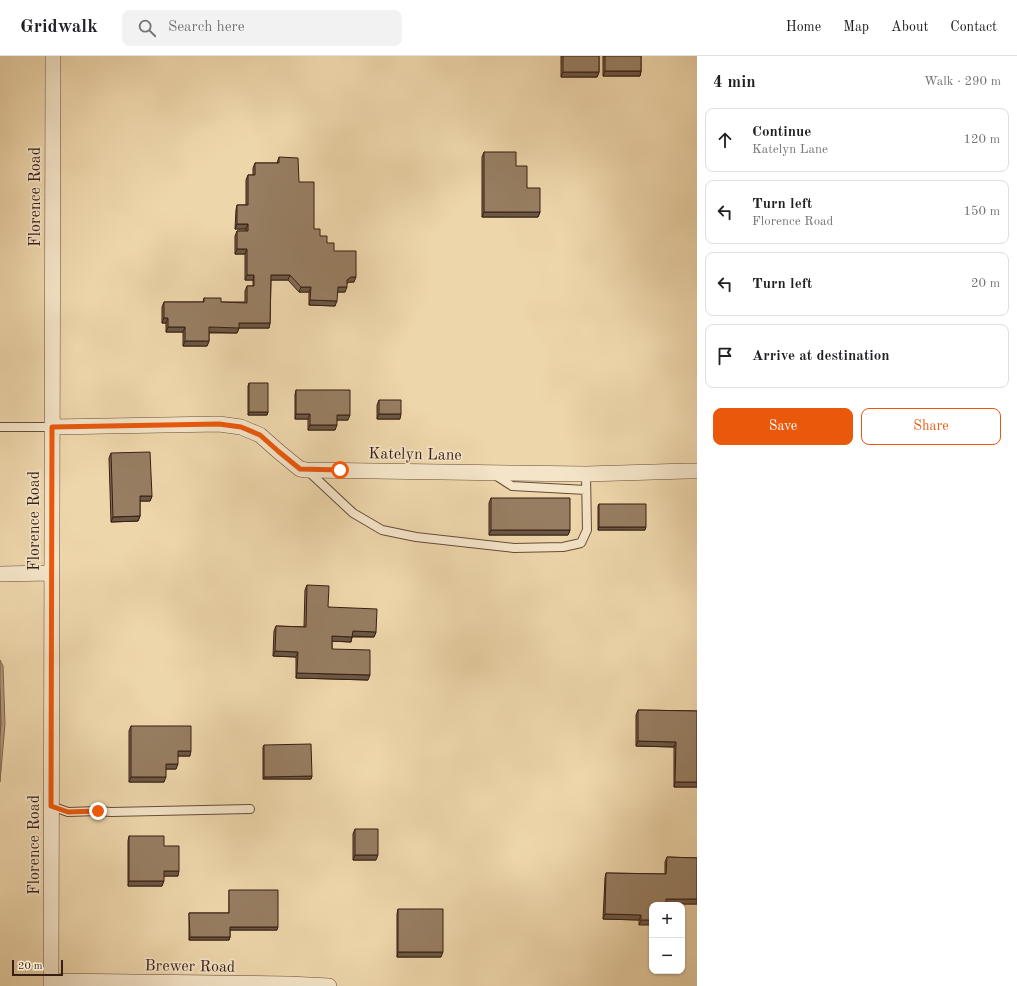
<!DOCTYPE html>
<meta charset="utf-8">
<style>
:root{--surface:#fff;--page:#f2f2f2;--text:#202124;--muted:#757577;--line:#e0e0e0;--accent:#ea580c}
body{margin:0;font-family:"Old Standard TT",serif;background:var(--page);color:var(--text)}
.controls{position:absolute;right:12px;bottom:12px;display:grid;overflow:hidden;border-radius:8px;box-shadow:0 1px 3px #0004}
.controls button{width:36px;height:36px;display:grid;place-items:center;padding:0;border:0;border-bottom:1px solid var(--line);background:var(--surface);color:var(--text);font:20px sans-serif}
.scale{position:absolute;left:12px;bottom:10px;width:51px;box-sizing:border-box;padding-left:4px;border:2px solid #391e13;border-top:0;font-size:11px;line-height:14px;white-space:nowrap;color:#391e13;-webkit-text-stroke:3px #f4e4c8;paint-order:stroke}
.stop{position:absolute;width:12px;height:12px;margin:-9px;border:3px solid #ea580c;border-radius:50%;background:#fff}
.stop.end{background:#ea580c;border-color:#fff;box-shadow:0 1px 4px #0008}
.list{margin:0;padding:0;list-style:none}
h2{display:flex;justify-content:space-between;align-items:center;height:52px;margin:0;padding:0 16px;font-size:17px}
h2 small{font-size:13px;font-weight:400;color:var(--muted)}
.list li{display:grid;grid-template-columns:26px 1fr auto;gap:12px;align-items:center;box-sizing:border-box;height:64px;margin:0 8px 8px;padding:0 8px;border:1px solid var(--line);border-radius:8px}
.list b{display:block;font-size:15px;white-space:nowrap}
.list p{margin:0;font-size:13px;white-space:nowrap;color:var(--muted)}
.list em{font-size:13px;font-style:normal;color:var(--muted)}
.actions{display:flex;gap:8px;padding:12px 16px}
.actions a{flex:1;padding:9px 0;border:1px solid var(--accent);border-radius:8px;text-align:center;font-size:14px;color:var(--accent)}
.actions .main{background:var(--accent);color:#fff}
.icon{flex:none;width:22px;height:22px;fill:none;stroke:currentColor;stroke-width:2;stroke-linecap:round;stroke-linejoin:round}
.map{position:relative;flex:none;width:697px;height:930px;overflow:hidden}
header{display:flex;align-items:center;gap:24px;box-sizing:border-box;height:56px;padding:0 20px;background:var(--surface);border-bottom:1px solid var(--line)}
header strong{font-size:19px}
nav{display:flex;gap:22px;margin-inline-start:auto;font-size:14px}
.search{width:280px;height:36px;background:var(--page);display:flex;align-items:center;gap:10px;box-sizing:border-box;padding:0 14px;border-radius:8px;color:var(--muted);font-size:15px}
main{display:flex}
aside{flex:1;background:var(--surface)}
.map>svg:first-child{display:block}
.water{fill:#b09777;stroke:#80674f}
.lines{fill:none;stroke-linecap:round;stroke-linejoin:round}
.shore{stroke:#745a45;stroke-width:1}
.service-casing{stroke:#664c39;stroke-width:10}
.minor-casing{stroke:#664c39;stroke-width:16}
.service{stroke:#f4e4c8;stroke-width:8}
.minor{stroke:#f4e4c8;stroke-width:15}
.wall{fill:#826c54;stroke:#391e13}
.shaded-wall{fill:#6a5845;stroke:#391e13}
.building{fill:#977e62;stroke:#391e13}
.route{stroke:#ea580c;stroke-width:5}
.labels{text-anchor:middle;stroke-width:3.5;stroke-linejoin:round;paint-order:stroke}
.street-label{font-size:16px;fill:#391e13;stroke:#f4e4c8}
</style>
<header>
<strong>Gridwalk</strong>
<div class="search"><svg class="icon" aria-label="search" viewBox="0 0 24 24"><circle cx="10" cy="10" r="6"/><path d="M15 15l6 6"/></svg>Search here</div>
<nav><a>Home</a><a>Map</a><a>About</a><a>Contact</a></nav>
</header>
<main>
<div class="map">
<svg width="697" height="930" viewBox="0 0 697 930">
<rect width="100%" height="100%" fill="#eed6ab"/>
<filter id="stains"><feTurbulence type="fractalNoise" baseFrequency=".005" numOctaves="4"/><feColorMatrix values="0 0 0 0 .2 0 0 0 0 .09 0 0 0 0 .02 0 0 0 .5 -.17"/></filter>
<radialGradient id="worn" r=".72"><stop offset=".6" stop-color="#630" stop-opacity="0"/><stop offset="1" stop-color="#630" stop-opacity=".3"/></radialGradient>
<path class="water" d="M 0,604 L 3,610 L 5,668 L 0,726 Z"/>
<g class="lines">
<path class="shore" d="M 0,633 L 1,667 L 0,679"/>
<defs>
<path id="service" d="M 0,371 L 52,371
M 307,414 L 353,457 L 382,474 L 416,481 L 514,492 L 563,491 L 581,487 L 587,474 L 586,418
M 495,419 L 512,430 L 586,434
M 51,750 L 68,756 L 98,755 L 111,756 L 250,753"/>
<path id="minor" d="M 52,371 L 219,368 L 241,371 L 260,379 L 278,395 L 300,413 L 306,414 L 586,418 L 688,415 L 697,415
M 0,518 L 51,517
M 51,925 L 289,928 L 329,930
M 51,930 L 53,0"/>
</defs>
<use href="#service" class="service-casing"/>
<use href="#minor" class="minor-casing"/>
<use href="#service" class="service"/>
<use href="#minor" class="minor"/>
</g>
<path class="wall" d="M 561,0 L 599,0 L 599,16 L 597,21 L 561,21 Z
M 603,0 L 641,0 L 641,15 L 640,20 L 603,20 Z
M 484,96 L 516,110 L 527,132 L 540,156 L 538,161 L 482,161 L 482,101 Z
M 279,101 L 299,126 L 314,173 L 334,195 L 354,226 L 349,226 L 347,227 L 345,236 L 337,236 L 335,250 L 309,249 L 309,236 L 299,236 L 288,224 L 271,224 L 270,267 L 269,272 L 239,272 L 237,277 L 209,277 L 209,285 L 207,290 L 183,290 L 183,276 L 166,276 L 166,267 L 162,267 L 162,251 L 164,246 L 203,246 L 204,242 L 221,246 L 245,246 L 245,235 L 247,230 L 253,230 L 253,224 L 245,224 L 245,198 L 235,198 L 235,180 L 237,175 L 246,175 L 246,173 L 235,173 L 236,154 L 237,149 L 246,149 L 246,124 L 248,119 L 253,119 L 253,112 L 255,107 L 277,107 Z
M 249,327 L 268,356 L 267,359 L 248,359 L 248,330 Z
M 296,334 L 348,364 L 337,364 L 335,374 L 308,374 L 308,363 L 295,363 L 295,339 Z
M 379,344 L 400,363 L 377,363 L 377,349 Z
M 111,397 L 152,440 L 150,445 L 140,445 L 140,460 L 138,465 L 111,466 L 109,402 Z
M 491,442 L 570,474 L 568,479 L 489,479 L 489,447 Z
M 599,448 L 645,474 L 598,474 L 598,450 Z
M 307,529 L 328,551 L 376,576 L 374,581 L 352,581 L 351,586 L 332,585 L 332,593 L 368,624 L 296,622 L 296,601 L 273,600 L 274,575 L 276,570 L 304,571 L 305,534 Z
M 638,654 L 697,655 L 697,731 L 674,731 L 674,691 L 636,690 L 636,659 Z
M 131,670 L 190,700 L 178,700 L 176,713 L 166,713 L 164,726 L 129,726 L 129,675 Z
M 264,689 L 312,720 L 311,723 L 263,723 L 263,691 Z
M 355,773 L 376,804 L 353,804 L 353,778 Z
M 129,780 L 164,790 L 178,820 L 164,820 L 162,830 L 128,830 L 128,785 Z
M 667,801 L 697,802 L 697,848 L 666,848 L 639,869 L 639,864 L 603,863 L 605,822 L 606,817 L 665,818 L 665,806 Z
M 229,834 L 277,874 L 230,874 L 230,881 L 229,884 L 189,884 L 189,857 L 229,857 Z
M 398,853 L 441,901 L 397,901 L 397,858 Z"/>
<path class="shaded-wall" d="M 605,15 L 641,15 L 640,20 L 603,20 Z
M 563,16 L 599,16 L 597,21 L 561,21 Z
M 484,156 L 540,156 L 538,161 L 482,161 Z
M 237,168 L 248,168 L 246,173 L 235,173 Z
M 237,193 L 247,193 L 245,198 L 235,198 Z
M 247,219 L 254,219 L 253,224 L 245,224 Z
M 271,219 L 290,219 L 288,224 L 269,224 Z
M 351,221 L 356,221 L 354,226 L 349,226 L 345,229 L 347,224 Z
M 301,231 L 311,231 L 309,236 L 299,236 Z
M 338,231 L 347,231 L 345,236 L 336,236 Z
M 310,244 L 337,245 L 335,250 L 309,249 Z
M 164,262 L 168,262 L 166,267 L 162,267 Z
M 239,267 L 270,267 L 269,272 L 239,272 L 237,277 L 207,276 L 209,271 Z
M 168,271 L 185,271 L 183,276 L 166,276 Z
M 185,285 L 209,285 L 207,290 L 183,290 Z
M 249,356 L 268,356 L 267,359 L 248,359 Z
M 296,358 L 310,358 L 308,363 L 295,363 Z
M 379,358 L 401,358 L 400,363 L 377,363 Z
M 337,359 L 350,359 L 348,364 L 335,364 Z
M 310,369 L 337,369 L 335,374 L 308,374 Z
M 140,440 L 152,440 L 150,445 L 138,445 Z
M 140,460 L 138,465 L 111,466 L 113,461 Z
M 599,471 L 646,471 L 645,474 L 598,474 Z
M 491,474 L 570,474 L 568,479 L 489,479 Z
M 353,575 L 376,576 L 374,581 L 351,580 Z
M 332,580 L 352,581 L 351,586 L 330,585 Z
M 275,595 L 298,596 L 296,601 L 273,600 Z
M 297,617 L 370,619 L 368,624 L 296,622 Z
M 638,685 L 676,686 L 674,691 L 636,690 Z
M 178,695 L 191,695 L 190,700 L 176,700 Z
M 166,708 L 178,708 L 176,713 L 164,713 Z
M 312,720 L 311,723 L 263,723 L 264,721 Z
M 131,721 L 166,721 L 164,726 L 129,726 Z
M 675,726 L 697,726 L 697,731 L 674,731 Z
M 355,799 L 378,799 L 376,804 L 353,804 Z
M 164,815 L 179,815 L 178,820 L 162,820 Z
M 129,825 L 164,825 L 162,830 L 128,830 Z
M 666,843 L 697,843 L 697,848 L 664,848 Z
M 605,858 L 641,859 L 639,864 L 603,863 Z
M 641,864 L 652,864 L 652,869 L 639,869 Z
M 230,871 L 278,871 L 277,874 L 229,874 Z
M 190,881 L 230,881 L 229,884 L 189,884 Z
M 398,896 L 443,896 L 441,901 L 397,901 Z"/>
<path class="building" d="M 563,0 L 599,0 L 599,16 L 563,16 Z
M 605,0 L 641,0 L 641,15 L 605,15 Z
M 484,96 L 516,96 L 516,110 L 527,110 L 527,132 L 540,132 L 540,156 L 484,156 Z
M 279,101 L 298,102 L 299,126 L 314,126 L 314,173 L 320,173 L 320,180 L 327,180 L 327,187 L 334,187 L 334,195 L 356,195 L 356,221 L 351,221 L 347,224 L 347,231 L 338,231 L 337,245 L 310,244 L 311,231 L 301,231 L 290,219 L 271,219 L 270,267 L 239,267 L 239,272 L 209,271 L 209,285 L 185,285 L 185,271 L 168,271 L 168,262 L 164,262 L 164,246 L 204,246 L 204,242 L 221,242 L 221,246 L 247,247 L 247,230 L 254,230 L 254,219 L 247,219 L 247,193 L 237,193 L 237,175 L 248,175 L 248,168 L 237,168 L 237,149 L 248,149 L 248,119 L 255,119 L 255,107 L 279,107 Z
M 249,327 L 268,327 L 268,356 L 249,356 Z
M 296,334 L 350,334 L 350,359 L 337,359 L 337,369 L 310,369 L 310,358 L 296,358 Z
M 379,344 L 401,344 L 401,358 L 379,358 Z
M 150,396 L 152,440 L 140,440 L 140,460 L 113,461 L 111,397 Z
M 491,442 L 570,442 L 570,474 L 491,474 Z
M 599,448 L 646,448 L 646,471 L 599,471 Z
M 307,529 L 329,530 L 328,551 L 377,553 L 376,576 L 353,575 L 352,581 L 332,580 L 332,593 L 370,594 L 370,619 L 297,617 L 298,596 L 275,595 L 276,570 L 306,571 Z
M 638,654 L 697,655 L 697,726 L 675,726 L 676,686 L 638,685 Z
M 131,670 L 191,670 L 191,695 L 178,695 L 178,708 L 166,708 L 166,721 L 131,721 Z
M 311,688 L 312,720 L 264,721 L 264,689 Z
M 355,773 L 378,773 L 378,799 L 355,799 Z
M 129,780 L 164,780 L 164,790 L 179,790 L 179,815 L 164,815 L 164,825 L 129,825 Z
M 667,801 L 697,802 L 697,843 L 666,843 L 666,849 L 652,849 L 652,864 L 641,864 L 641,859 L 605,858 L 606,817 L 666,818 Z
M 229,834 L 278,834 L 278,871 L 230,871 L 230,881 L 190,881 L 189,857 L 229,857 Z
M 398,853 L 443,853 L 443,896 L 398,896 Z"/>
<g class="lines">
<path class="route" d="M 98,755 L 68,756 L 51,750 L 52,371 L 219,368 L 241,371 L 260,379 L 278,395 L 300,413 L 340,414"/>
</g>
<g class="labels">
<g class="street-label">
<text transform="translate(34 141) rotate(-90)" y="6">Florence Road</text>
<text transform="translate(415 397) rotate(1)" y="6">Katelyn Lane</text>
<text transform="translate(33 465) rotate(-90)" y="6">Florence Road</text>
<text transform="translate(33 789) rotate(-90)" y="6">Florence Road</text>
<text transform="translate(190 909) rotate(1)" y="6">Brewer Road</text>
</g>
</g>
<rect width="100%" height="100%" filter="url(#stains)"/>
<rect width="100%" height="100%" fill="url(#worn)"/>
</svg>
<div class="controls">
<button>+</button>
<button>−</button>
</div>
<div class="scale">20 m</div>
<div class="stop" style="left:340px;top:414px"></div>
<div class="stop end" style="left:98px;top:755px"></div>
</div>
<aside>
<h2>4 min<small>Walk · 290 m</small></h2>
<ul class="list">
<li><svg class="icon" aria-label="ahead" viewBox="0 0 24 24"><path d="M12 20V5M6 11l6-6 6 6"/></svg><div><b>Continue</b><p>Katelyn Lane</p></div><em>120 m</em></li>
<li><svg class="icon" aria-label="left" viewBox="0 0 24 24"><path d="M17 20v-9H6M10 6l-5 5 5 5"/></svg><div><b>Turn left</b><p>Florence Road</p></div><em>150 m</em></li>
<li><svg class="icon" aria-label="left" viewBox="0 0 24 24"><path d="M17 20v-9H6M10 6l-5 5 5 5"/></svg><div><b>Turn left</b></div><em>20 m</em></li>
<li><svg class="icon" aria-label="arrive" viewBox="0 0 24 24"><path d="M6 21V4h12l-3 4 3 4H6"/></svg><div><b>Arrive at destination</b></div></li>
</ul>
<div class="actions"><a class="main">Save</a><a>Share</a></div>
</aside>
</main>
